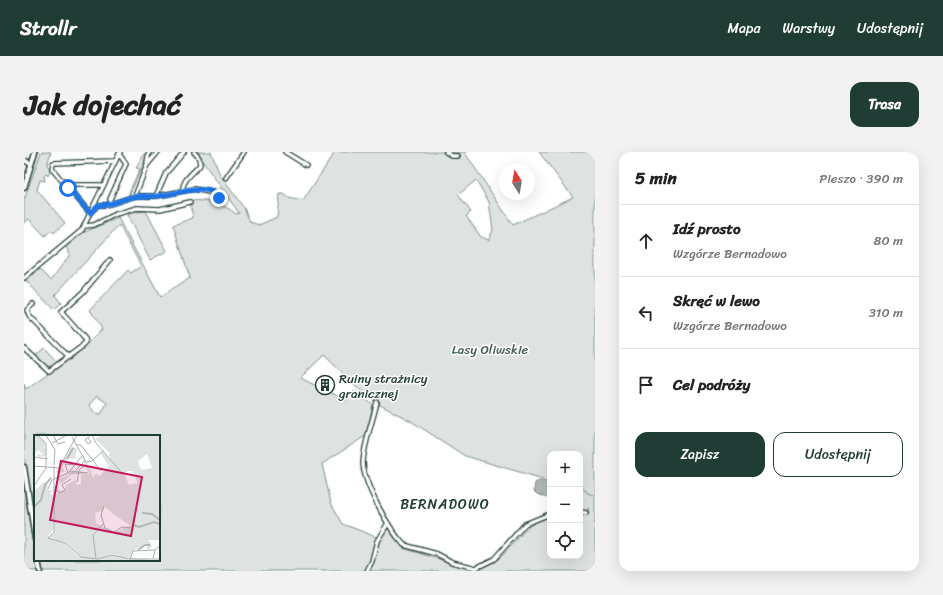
<!DOCTYPE html>
<html lang="pl">
<meta charset="utf-8">
<style>
:root{--surface:#fff;--page:#f2f2f2;--text:#222;--muted:#767676;--line:#e0e0e0;--accent:#1f3d34}
body{margin:0;font-family:Sriracha,sans-serif;background:var(--page);color:var(--text)}
.controls{position:absolute;right:12px;bottom:12px;display:grid;overflow:hidden;border-radius:8px;box-shadow:0 4px 16px #0002}
.controls button{width:36px;height:36px;display:grid;place-items:center;padding:0;border:0;border-bottom:1px solid var(--line);background:var(--surface);color:var(--text);font:20px sans-serif}
.compass{position:absolute;left:475px;top:12px;width:36px;height:36px;border-radius:50%;background:var(--surface);box-shadow:0 4px 16px #0002;rotate:349deg}
.stop{position:absolute;width:12px;height:12px;margin:-9px;border:3px solid #1a73e8;border-radius:50%;background:#fff}
.stop.end{background:#1a73e8;border-color:#fff;box-shadow:0 1px 4px #0008}
.list{margin:0;padding:0;list-style:none}
h2{display:flex;justify-content:space-between;align-items:center;height:52px;margin:0;padding:0 16px;font-size:17px}
h2 small{font-size:13px;font-weight:400;color:var(--muted)}
.list li{display:grid;grid-template-columns:26px 1fr auto;gap:12px;align-items:center;box-sizing:border-box;height:72px;padding:0 16px;border-top:1px solid var(--line)}
.list b{display:block;font-size:15px;white-space:nowrap}
.list p{margin:0;font-size:13px;white-space:nowrap;color:var(--muted)}
.list em{font-size:13px;font-style:normal;color:var(--muted)}
.actions{display:flex;gap:8px;padding:12px 16px}
.actions a{flex:1;padding:9px 0;border:1px solid var(--accent);border-radius:12px;text-align:center;font-size:14px;color:var(--accent)}
.actions .main{background:var(--accent);color:#fff}
.icon{flex:none;width:22px;height:22px;fill:none;stroke:currentColor;stroke-width:2;stroke-linecap:round;stroke-linejoin:round}
.map{position:relative;flex:none;width:571px;height:419px;overflow:hidden;border-radius:12px}
header{display:flex;align-items:center;gap:24px;box-sizing:border-box;height:56px;padding:0 20px;background:var(--accent);color:#fff}
header strong{font-size:19px}
nav{display:flex;gap:22px;margin-inline-start:auto;font-size:14px}
.intro{display:flex;align-items:center;justify-content:space-between;box-sizing:border-box;height:96px;padding:0 24px}
h1{margin:0;font-size:28px}
.button{padding:10px 18px;border-radius:12px;background:var(--accent);color:#fff;font-size:14px;font-weight:700}
main{display:flex;gap:24px;padding:0 24px}
aside{flex:1;background:var(--surface);border-radius:12px;box-shadow:0 4px 16px #0002}
.map>svg:first-child{display:block}
.green{fill:#dee3e2;stroke:#7e908b;fill-rule:evenodd}
.water{fill:#afbab7;stroke:#758883}
.lines{fill:none;stroke-linecap:round;stroke-linejoin:round}
.stream{stroke:#758883;stroke-width:1}
.minor-casing{stroke:#1f3d34;stroke-width:6}
.major-casing{stroke:#1f3d34;stroke-width:7}
.minor{stroke:#fff;stroke-width:3.5}
.major{stroke:#fff;stroke-width:4}
.route{stroke:#1a73e8;stroke-width:5}
.labels{text-anchor:middle;stroke-width:3;stroke-linejoin:round;paint-order:stroke}
.park-label{font-size:13px;fill:#455e57;stroke:#fff}
.poi-label{font-size:13px;fill:#1f3d34;stroke:#fff;text-anchor:start}
.neighbourhood-label{font-size:14px;letter-spacing:1px;fill:#1f3d34;stroke:#fff}
.inset-river{fill:none;stroke:#afbab7;stroke-width:2}
.inset-road{fill:none;stroke:#a5b1ae;stroke-width:1}
.view{fill:#c2185b;fill-opacity:0.15;stroke:#c2185b;stroke-width:2}
.inset-edge{fill:none;stroke:#1f3d34;stroke-width:2}
</style>
<header>
<strong>Strollr</strong>
<nav><a>Mapa</a><a>Warstwy</a><a>Udostępnij</a></nav>
</header>
<div class="intro"><h1>Jak dojechać</h1><a class="button">Trasa</a></div>
<main>
<div class="map">
<svg width="571" height="419" viewBox="0 0 571 419">
<rect width="100%" height="100%" fill="#fff"/>
<filter id="ink" filterUnits="userSpaceOnUse"><feTurbulence type="fractalNoise" baseFrequency=".025" numOctaves="2"/><feDisplacementMap in="SourceGraphic" scale="8" xChannelSelector="R" yChannelSelector="G"/><feConvolveMatrix kernelMatrix="1 2 1 2 8 2 1 2 1" color-interpolation-filters="sRGB"/></filter>
<g filter="url(#ink)">
<path class="green" d="M 17,0 L 27,0 L 23,13 L 27,18 L 24,24 L 22,22 L 20,24 L 21,29 L 16,28 L 13,38 L 41,71 L 30,81 L 27,78 L 21,84 L 5,67 L 0,71 L 0,48 Z
M 124,0 L 121,9 L 105,44 L 105,40 L 116,17 L 112,16 L 121,1 Z
M 172,0 L 187,0 L 196,23 L 220,56 L 226,70 L 235,73 L 253,65 L 255,42 L 260,42 L 265,46 L 279,49 L 311,0 L 442,0 L 441,1 L 489,73 L 549,45 L 515,0 L 571,0 L 571,419 L 18,419 L 16,408 L 135,408 L 135,284 L 11,284 L 11,371 L 0,303 L 0,231 L 2,237 L 63,193 L 78,177 L 66,158 L 104,118 L 107,121 L 117,114 L 95,73 L 31,143 L 37,151 L 30,158 L 2,129 L 16,117 L 27,128 L 45,104 L 45,99 L 41,94 L 58,81 L 94,66 L 136,145 L 166,126 L 149,73 L 169,66 L 166,49 C 181,47 201,52 212,62 L 215,61 ZM 452,28 L 465,50 L 469,78 L 465,88 L 457,85 L 442,64 L 447,60 L 434,43 ZM 300,203 L 335,237 L 356,253 L 387,269 L 441,304 L 526,329 L 526,302 L 556,302 L 556,357 L 563,359 L 564,356 L 565,361 L 556,359 L 556,404 L 526,404 L 526,361 C 505,370 494,387 479,403 C 472,410 459,414 451,418 L 379,396 L 366,375 L 363,375 L 355,386 L 319,372 L 307,351 L 298,312 L 343,283 L 349,253 L 333,240 L 327,240 L 322,248 L 276,226 ZM 73,244 L 83,251 L 77,262 L 71,261 L 65,253 Z
M 122,59 L 143,99 L 126,108 L 103,63 L 112,60 Z
M 20,196 L 34,211 L 28,215 L 23,214 L 11,204 Z
M 0,331 L 11,408 L 14,419 L 0,419 Z"/>
<path class="water" d="M 515,329 L 526,330 L 526,347 L 513,342 L 510,339 L 511,331 Z"/>
<g class="lines">
<path class="stream" d="M 556,334 L 564,341 L 569,343"/>
<defs>
<path id="minor" d="M 261,0 L 282,13
M 422,0 L 428,4 L 434,4
M 123,10 L 125,0
M 202,26 L 220,0
M 44,35 L 47,33 L 79,33
M 159,39 C 157,29 169,21 176,13 L 175,6 L 170,0
M 111,44 L 123,13 L 134,0
M 132,44 L 142,21 L 160,0
M 86,52 L 86,47 L 102,12 L 95,2
M 68,57 L 96,0
M 66,61 L 74,53 L 83,53 L 111,44 L 132,44 L 170,37 L 190,41 L 193,43 L 195,48
M 61,74 L 70,73 L 92,62 L 113,56 L 136,57 L 166,50
M 0,126 L 58,78 L 66,61 L 28,17 L 29,11 L 90,9
M 9,152 L 3,158 L 5,164 L 45,205
M 0,196 L 25,219 L 60,193 L 62,191 L 61,187 L 37,160 L 59,140 L 86,108
M 353,250 C 349,268 340,292 339,310 C 339,332 365,377 380,393 L 413,402 L 428,410 L 452,416 L 470,407 L 501,372 L 526,362
M 556,360 L 562,361
M 343,419 L 348,409 L 353,389 L 364,371"/>
<path id="major" d="M 0,3 L 2,0
M 0,8 L 7,12
M 0,36 L 11,0
M 0,315 L 11,387
M 14,408 L 16,419"/>
</defs>
<use href="#minor" class="minor-casing"/>
<use href="#major" class="major-casing"/>
<use href="#minor" class="minor"/>
<use href="#major" class="major"/>
</g>
</g>
<g class="lines" filter="url(#ink)">
<path class="route" d="M 44,36 L 66,61 L 74,53 C 87,54 97,47 109,45 C 117,43 126,45 134,44 C 147,43 188,29 195,46"/>
</g>
<defs>
<symbol id="building-ring" viewBox="-11 -11 22 22"><circle r="9.5" fill="#fff" stroke="#1f3d34" stroke-width="1.5"/><path d="M-4-6H4V6H1V3H-1V6H-4ZM-2.5-4.3h1.7v1.8h-1.7ZM.8-4.3h1.7v1.8H.8ZM-2.5-1h1.7V.8h-1.7ZM.8-1h1.7V.8H.8Z" fill="#1f3d34"/></symbol>
</defs>
<g fill-rule="evenodd">
<use href="#building-ring" x="290" y="222" width="22" height="22"/>
</g>
<g class="labels">
<g class="park-label">
<text x="466" y="202">Lasy Oliwskie</text>
</g>
<g class="poi-label">
<text x="315" y="231">Ruiny strażnicy<tspan x="315" dy="15">granicznej</tspan></text>
</g>
<g class="neighbourhood-label">
<text x="421" y="357">BERNADOWO</text>
</g>
</g>
<g transform="translate(10 283)">
<rect width="126" height="126" fill="#fff"/>
<path d="M 0,0 L 4,0 L 11,7 L 11,12 L 9,12 L 13,15 L 11,21 L 5,22 L 2,19 L 8,20 L 10,16 L 7,19 L 6,15 L 1,17 L 0,5 L 3,4 L 0,4 ZM 69,0 L 126,0 L 126,105 L 114,105 L 118,111 L 115,114 L 113,114 L 113,111 L 116,111 L 114,109 L 100,115 L 95,123 L 78,119 L 64,124 L 46,121 L 32,108 L 14,102 L 20,98 L 20,56 L 23,56 L 21,60 L 25,58 L 25,54 L 27,57 L 31,55 L 32,50 L 41,45 L 39,39 L 27,49 L 24,44 L 39,38 L 43,50 L 47,49 L 47,41 L 50,38 L 56,40 L 48,23 L 46,24 L 48,22 L 54,29 L 59,43 L 62,39 L 66,41 L 75,31 L 67,19 L 69,17 L 79,27 L 75,21 L 76,18 L 61,4 ZM 113,19 L 118,33 L 107,35 L 104,26 ZM 94,36 L 98,36 L 104,48 L 95,50 L 90,38 ZM 70,71 L 82,81 L 96,90 L 80,98 L 62,88 L 61,78 L 68,76 ZM 38,12 L 43,13 L 41,23 L 44,24 L 35,23 L 28,32 L 31,37 L 21,38 ZM 10,47 L 13,48 L 14,55 L 19,55 L 16,59 L 19,60 L 19,95 L 14,101 L 30,108 L 44,121 L 64,124 L 77,120 L 126,126 L 0,126 L 0,56 Z" fill="#dee3e2" fill-rule="evenodd"/>
<path class="inset-river" d="M 33,24 L 39,13M 0,72 L 7,65 L 11,50 L 17,43M 108,78 L 118,79 L 126,85M 99,90 L 105,92 L 120,87 L 126,89M 104,115 L 111,110 L 116,110"/>
<path class="inset-road" d="M 12,0 L 21,15 L 20,30M 19,0 L 24,9 L 31,7M 58,0 L 62,8 L 89,39M 38,2 L 52,27 L 58,26M 54,3 L 57,7 L 54,9 L 51,5 L 57,0M 18,8 L 33,0M 42,10 L 47,10 L 67,36M 0,22 L 14,24M 58,26 L 69,16M 0,31 L 25,33 L 43,0M 20,31 L 20,97 L 14,103 L 31,108 L 47,122 L 64,124 L 78,120 L 96,124 L 126,124M 42,35 L 51,26M 36,36 L 54,38M 35,37 L 48,21M 34,38 L 31,29 L 40,30M 43,47 L 45,35 L 51,30M 0,51 L 12,33 L 12,9 L 4,0M 21,52 L 25,58 L 31,55 L 28,50 L 37,44M 14,54 L 18,45 L 34,38 L 49,38M 70,71 L 67,80 L 71,93 L 80,97 L 88,92 L 97,93M 119,123 L 121,115 L 126,111M 62,124 L 59,100 L 69,89M 96,124 L 99,116 L 121,115"/>
<path class="view" d="M 27,26 L 108,42 L 97,101 L 16,85 Z"/>
<rect width="126" height="126" class="inset-edge"/>
</g>
</svg>
<div class="controls">
<button>+</button>
<button>−</button>
<button><svg class="icon" aria-label="locate" viewBox="0 0 24 24"><circle cx="12" cy="12" r="6"/><path d="M12 2v4M12 18v4M2 12h4M18 12h4"/></svg></button>
</div>
<svg class="compass" viewBox="-18 -18 36 36"><path d="M0-13l5 13h-10z" fill="#e53935"/><path d="M0 13l5-13h-10z" fill="#767676"/></svg>
<div class="stop" style="left:44px;top:36px"></div>
<div class="stop end" style="left:195px;top:46px"></div>
</div>
<aside>
<h2>5 min<small>Pieszo · 390 m</small></h2>
<ul class="list">
<li><svg class="icon" aria-label="ahead" viewBox="0 0 24 24"><path d="M12 20V5M6 11l6-6 6 6"/></svg><div><b>Idź prosto</b><p>Wzgórze Bernadowo</p></div><em>80 m</em></li>
<li><svg class="icon" aria-label="left" viewBox="0 0 24 24"><path d="M17 20v-9H6M10 6l-5 5 5 5"/></svg><div><b>Skręć w lewo</b><p>Wzgórze Bernadowo</p></div><em>310 m</em></li>
<li><svg class="icon" aria-label="arrive" viewBox="0 0 24 24"><path d="M6 21V4h12l-3 4 3 4H6"/></svg><div><b>Cel podróży</b></div></li>
</ul>
<div class="actions"><a class="main">Zapisz</a><a>Udostępnij</a></div>
</aside>
</main>
